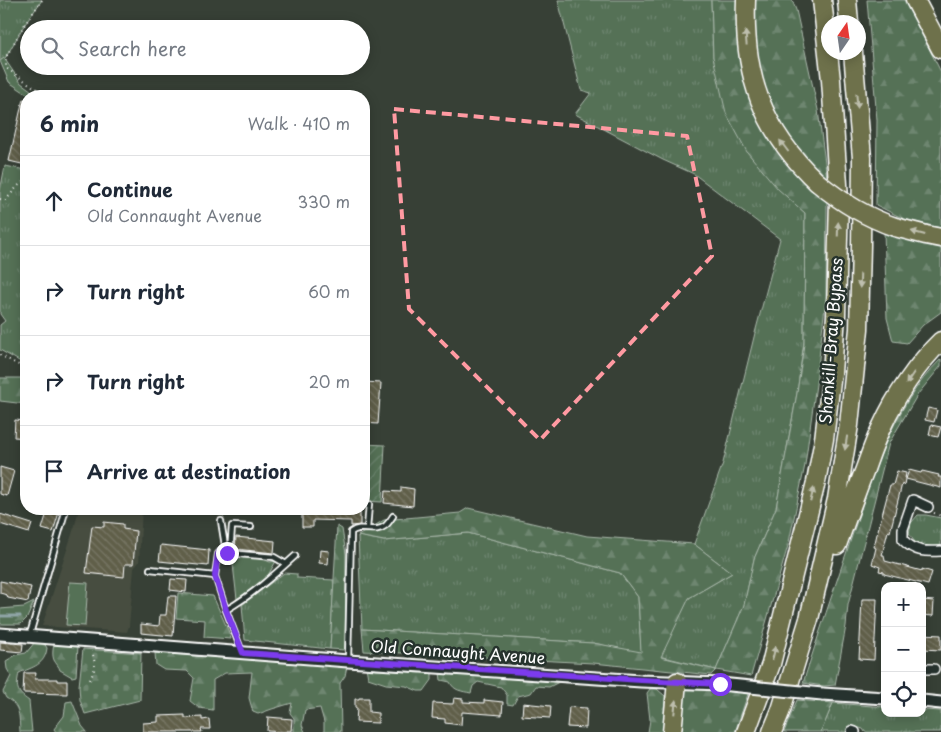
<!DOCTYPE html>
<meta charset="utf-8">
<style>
:root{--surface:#fff;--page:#f2f2f3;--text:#1f2937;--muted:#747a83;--line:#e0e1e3}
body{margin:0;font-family:"Playpen Sans",sans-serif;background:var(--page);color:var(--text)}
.controls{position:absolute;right:15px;bottom:15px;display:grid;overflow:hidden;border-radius:10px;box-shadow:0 2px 12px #0003}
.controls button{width:45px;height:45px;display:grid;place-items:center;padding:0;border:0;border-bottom:1px solid var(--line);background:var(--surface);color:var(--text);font:25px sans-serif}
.compass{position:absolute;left:821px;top:15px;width:45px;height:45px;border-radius:50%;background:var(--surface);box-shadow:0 2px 12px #0003;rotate:13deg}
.stop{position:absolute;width:15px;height:15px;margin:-11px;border:4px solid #7c3aed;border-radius:50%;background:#fff}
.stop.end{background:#7c3aed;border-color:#fff;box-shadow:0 1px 5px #0008}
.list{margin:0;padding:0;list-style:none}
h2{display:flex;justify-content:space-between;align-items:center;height:65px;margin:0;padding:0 20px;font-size:21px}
h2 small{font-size:16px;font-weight:400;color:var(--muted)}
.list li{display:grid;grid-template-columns:32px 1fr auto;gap:15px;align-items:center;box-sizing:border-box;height:90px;padding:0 20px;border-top:1px solid var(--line)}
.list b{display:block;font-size:19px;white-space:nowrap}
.list p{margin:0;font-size:16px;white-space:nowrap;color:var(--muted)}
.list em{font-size:16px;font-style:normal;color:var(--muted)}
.icon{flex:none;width:28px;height:28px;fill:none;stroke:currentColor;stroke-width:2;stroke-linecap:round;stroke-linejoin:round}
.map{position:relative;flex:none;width:941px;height:732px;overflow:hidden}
.search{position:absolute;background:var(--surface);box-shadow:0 2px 12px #0003;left:20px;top:20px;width:350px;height:55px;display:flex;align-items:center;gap:12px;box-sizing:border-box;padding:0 18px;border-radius:28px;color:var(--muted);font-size:19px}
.panel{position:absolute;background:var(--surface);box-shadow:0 2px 12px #0003;left:20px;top:90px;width:350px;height:425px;border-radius:20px}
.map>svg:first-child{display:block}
.built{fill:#474d40}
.grass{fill:url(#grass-tufts);stroke:#aab8ab}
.forest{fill:url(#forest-firs);stroke:#aab8ab}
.cemetery{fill:url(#cemetery-stones);stroke:#aab8ab}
.garden{fill:url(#garden-furrows);stroke:#aab8ab}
.pitch{fill:#557157;stroke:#aab8ab}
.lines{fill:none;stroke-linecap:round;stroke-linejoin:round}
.stream{stroke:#90a5a7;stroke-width:3}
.building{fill:url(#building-back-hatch);stroke:#fff}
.service-casing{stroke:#fff;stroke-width:8}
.minor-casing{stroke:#fff;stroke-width:12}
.tertiary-casing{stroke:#fff;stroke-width:15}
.motorway-casing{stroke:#fff;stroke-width:21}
.path{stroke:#fff;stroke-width:2;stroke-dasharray:1 4;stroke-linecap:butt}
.service{stroke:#26332d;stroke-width:4.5}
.minor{stroke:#26332d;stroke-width:9}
.tertiary{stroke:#26332d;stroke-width:11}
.motorway{stroke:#6e714b;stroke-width:18}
.tertiary-bridge-casing{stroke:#fff;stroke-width:15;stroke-linecap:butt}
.motorway-bridge-casing{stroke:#fff;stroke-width:21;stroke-linecap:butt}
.tertiary-bridge{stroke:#26332d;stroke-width:11}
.motorway-bridge{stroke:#6e714b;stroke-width:18}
.oneway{fill:#bebfae}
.route{stroke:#7c3aed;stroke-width:6}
.marked{fill:none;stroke:#ff9aa2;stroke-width:4;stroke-dasharray:10 6;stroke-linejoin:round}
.labels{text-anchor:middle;stroke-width:5;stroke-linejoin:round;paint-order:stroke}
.street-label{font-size:16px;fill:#fff;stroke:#26332d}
</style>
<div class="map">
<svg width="941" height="732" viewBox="0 0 941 732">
<defs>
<pattern id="grass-tufts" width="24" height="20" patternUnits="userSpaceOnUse" patternTransform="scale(1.25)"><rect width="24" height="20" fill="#557157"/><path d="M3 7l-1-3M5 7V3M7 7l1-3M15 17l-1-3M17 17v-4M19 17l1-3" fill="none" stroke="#6e8670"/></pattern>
<pattern id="forest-firs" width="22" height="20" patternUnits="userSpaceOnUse" patternTransform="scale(1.25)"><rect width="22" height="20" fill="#557157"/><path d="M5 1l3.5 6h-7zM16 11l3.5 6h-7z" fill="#6e8670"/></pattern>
<pattern id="cemetery-stones" width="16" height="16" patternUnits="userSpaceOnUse" patternTransform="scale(1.25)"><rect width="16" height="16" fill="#557157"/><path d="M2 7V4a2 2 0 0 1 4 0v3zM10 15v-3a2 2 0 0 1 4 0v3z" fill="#6e8670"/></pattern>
<pattern id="garden-furrows" width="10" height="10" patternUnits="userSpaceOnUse" patternTransform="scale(1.25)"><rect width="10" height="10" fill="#557157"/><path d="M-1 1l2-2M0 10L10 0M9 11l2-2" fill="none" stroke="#6e8670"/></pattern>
<pattern id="building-back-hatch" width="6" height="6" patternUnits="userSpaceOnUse" patternTransform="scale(1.25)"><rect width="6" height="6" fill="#605f4a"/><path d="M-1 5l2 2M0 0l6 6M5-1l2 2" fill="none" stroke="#787765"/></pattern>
</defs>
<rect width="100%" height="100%" fill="#374036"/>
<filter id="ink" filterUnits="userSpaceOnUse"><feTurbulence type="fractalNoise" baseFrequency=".02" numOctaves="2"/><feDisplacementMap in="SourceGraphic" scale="10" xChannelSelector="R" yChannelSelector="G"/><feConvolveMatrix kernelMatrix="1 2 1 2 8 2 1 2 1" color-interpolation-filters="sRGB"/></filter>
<g filter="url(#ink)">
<path class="built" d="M 79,509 L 142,509 L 139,562 L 134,568 L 129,626 L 127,632 L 42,626 L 75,525 Z"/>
<path class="grass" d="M 0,0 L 42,0 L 23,27 L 6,57 L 0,61 Z
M 558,0 L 711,0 L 713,57 L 782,192 L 805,213 L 804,341 L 797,393 L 776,508 L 754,559 L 744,605 L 716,670 L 672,659 L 593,643 L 362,629 L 358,536 L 384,541 L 468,533 L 620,573 L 638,597 L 641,648 L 662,652 L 689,598 L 732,573 L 694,544 L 723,463 L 755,333 L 780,239 L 694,174 L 663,160 L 575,114 L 591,93 L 581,90 Z
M 5,166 L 26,170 L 26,365 L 0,350 L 0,325 L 5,321 L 0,314 L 0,191 Z
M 918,515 L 926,515 L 941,518 L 941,546 L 928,547 L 917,545 L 909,534 L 911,523 Z
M 232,556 L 263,559 L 270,562 L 276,561 L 266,579 L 237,599 Z
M 284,573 L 297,574 L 297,578 L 334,580 L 330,649 L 245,640 L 242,605 Z
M 833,703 L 885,707 L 885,713 L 922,713 L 922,710 L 941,711 L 941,732 L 865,732 L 863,729 L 849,725 L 846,732 L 821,732 Z"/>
<path class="forest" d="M 711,0 L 740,0 L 745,74 L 827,197 L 826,297 L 816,384 L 805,465 L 789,542 L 751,676 L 716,670 L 711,675 L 593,663 L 364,651 L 362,629 L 593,643 L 641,652 L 638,597 L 620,573 L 468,533 L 384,541 L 358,536 L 384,520 L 460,513 L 468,508 L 587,536 L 694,544 L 732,573 L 689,598 L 661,657 L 716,670 L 744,605 L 754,559 L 776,508 L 797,393 L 804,344 L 805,213 L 778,189 L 747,152 L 726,113 L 713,57 Z
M 750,0 L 792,0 L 796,10 L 818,110 L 827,178 L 803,158 L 772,108 L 757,67 Z
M 867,0 L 907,0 L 918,27 L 941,72 L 941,228 L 904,219 L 876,205 L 877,120 Z
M 4,58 L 21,83 L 39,96 L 30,96 L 9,82 L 0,61 Z
M 884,232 L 941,245 L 941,312 L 923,325 L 907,343 L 893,341 L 887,318 Z
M 941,359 L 941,366 L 918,394 L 889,443 L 848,605 L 846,626 L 835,685 L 824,686 L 803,683 C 818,636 834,589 850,542 C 872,477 891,408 941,359 Z
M 0,378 L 26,378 L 26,404 L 0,401 Z
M 337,526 L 342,529 L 346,554 L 345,650 L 330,649 Z
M 178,593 L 213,596 L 228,630 L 231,639 L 204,637 L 205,620 L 176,618 Z
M 34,602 L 27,618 L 21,624 L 0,624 L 0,609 L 24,607 Z
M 35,642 L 44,643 L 47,648 C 45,665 33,667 19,673 C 16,687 16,692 29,701 L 32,732 L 20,732 C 19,717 21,706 6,698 L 3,692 L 11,676 L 7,669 L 6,661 L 16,655 L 26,653 Z
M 54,644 L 78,646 L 76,676 L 72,677 L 60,670 C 59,666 56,664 54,660 C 52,655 53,649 54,644 Z
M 155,653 L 347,666 L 345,676 L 340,683 L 341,732 L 324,732 L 324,722 L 320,708 L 305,710 L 302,725 L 305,732 L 294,732 L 294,718 L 290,713 L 292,703 L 272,709 L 258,714 L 253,712 L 249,698 L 252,672 L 225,673 L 213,680 L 213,710 L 199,708 L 190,701 L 194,678 L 187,671 L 164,670 L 156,665 Z
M 366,667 L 432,672 L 432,680 L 424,691 L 418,691 L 406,686 L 386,684 L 368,678 Z
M 440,673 L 561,681 L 549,687 L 536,686 L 531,693 L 518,696 L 513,705 L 507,704 L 507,695 L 501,687 L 478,682 L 473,686 L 471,693 C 462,691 454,691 450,682 L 441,680 Z
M 682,684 L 749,691 L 735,732 L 677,732 Z
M 650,689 L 657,689 L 665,696 L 663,732 L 648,732 L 650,720 L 647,693 Z
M 797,700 L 833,703 L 821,732 L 784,732 Z
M 72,701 L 82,726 L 87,732 L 56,732 L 54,729 L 64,716 L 66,702 Z"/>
<path class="cemetery" d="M 83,649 L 141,653 L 140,700 L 85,714 L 80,700 L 79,686 Z"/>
<path class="garden" d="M 364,444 L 385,445 L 382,502 L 364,501 Z"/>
<path class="pitch" d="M 70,582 L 88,583 L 85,626 L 66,625 Z"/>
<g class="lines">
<path class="stream" d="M 0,616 L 20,616"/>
</g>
<path class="building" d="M 23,99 L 26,100 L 26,165 L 9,161 Z
M 364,382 L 381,383 L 378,424 L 364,423 Z
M 928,408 L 937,410 L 934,422 L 925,420 Z
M 15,420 L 26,421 L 26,438 L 14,437 Z
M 931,425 L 941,427 L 938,437 L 929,435 Z
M 0,467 L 14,471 L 7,496 L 0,494 Z
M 909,470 L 921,473 L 922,471 L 939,475 L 938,477 L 941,477 L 941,488 L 906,479 Z
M 897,471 L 906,473 L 904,485 L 902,484 L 890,532 L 888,531 L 882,555 L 884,555 L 885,561 L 922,571 L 922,569 L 932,572 L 928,585 L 884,574 L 884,572 L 879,571 L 880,567 L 872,564 L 876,548 L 874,547 L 877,534 L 890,485 L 893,485 Z
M 401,487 L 414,489 L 413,506 L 384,503 L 385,491 L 401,492 Z
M 48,509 L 60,509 L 53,532 L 42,529 Z
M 302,509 L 352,510 L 352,509 L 360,509 L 360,525 L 351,526 L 351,521 L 313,520 L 313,527 L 302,527 Z
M 0,514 L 32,524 L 29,533 L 0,524 Z
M 104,522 L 123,524 L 123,529 L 136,531 L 133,564 L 125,564 L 124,577 L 86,573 L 92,526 L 104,527 Z
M 236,537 L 275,541 L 274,553 L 235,549 Z
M 161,545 L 209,550 L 208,566 L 159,561 Z
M 320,550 L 329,551 L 328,564 L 319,563 Z
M 171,579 L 187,580 L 186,592 L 170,590 Z
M 0,581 L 31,587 L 28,602 L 8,598 L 7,595 L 0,593 Z
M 168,596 L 176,596 L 173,636 L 141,633 L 141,624 L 159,626 L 160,615 L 166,615 Z
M 862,599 L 877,599 L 874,660 L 859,659 Z
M 922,600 L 934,601 L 933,616 L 922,615 Z
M 922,634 L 941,635 L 941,650 L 922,649 Z
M 0,642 L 23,644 L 22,652 L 0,650 Z
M 24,673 L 36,673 L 35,679 L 57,679 L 57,681 L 67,681 L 67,694 L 23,693 Z
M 359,698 L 369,698 L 369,712 L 378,713 L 378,723 L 356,722 L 357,708 L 355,708 L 355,699 L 359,699 Z
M 454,698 L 463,699 L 463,702 L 484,703 L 484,700 L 503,702 L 502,715 L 462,712 L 461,725 L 445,723 L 445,719 L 432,718 L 433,703 L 453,704 Z
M 523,703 L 551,706 L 550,718 L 522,716 Z
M 569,707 L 587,708 L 586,728 L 567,727 Z
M 185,715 L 185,718 L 202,717 L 202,720 L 209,719 L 210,729 L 201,729 L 202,732 L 143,732 L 143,723 L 158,722 L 158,716 Z
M 268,717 L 292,719 L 291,731 L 286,731 L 285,732 L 281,732 L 267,731 Z"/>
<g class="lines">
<defs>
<path id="service" d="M 221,521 L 225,546 L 218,554 L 215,576 L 226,610 L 242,652
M 367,529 L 369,504
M 222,549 L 227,553 L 274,557 L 286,564
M 230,553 L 232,526 L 251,527
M 150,569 L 215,576
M 226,610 C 252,595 273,576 295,556
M 30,634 L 66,509
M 348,660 L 351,532 C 361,524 375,534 385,526 C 388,524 391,519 393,516"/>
<path id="minor" d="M 928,507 L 913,500 L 903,529 L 903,540 C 915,552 925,552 941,551
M 922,669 L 934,669
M 852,731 L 855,732"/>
<path id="tertiary" d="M 0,634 L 348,661 L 641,681 L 720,684
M 822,694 L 885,698
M 922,701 L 941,703"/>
<path id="motorway" d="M 746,0 C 743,75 762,130 817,182
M 847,0 L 849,22
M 915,0 L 941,49
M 895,227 L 926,235 L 941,238
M 837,545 C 846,520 855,495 865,469 C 870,455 875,440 882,426 C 895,397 918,363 941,341
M 672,732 L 677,682
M 746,732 L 771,664 L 816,482 L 824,439 L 832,373 L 836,315 L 839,199 L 831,80 L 822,0
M 772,732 L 781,710 L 809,619 L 837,499 L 849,425 L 859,329 L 861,245 L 862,158 L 853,52"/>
</defs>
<use href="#service" class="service-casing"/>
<use href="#minor" class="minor-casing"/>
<use href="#tertiary" class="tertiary-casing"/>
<use href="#motorway" class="motorway-casing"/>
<path class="path" d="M 42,0 L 23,27 L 6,57 L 6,68 L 47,96
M 0,199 L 6,200 L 17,187 L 26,179
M 0,355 L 26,369
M 934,513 L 941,516
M 90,680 C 96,666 96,666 92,651"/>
<use href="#service" class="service"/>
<use href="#minor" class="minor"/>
<use href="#tertiary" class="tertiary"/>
<use href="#motorway" class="motorway"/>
<defs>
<path id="tertiary-bridge" d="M 720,684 L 822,694"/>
<path id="motorway-bridge" d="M 817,182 C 841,202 866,217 895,227"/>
</defs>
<use href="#tertiary-bridge" class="tertiary-bridge-casing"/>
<use href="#motorway-bridge" class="motorway-bridge-casing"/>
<use href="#tertiary-bridge" class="tertiary-bridge"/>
<use href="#motorway-bridge" class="motorway-bridge"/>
</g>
<defs><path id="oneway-solid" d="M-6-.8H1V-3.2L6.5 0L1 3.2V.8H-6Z" transform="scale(1.25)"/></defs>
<g class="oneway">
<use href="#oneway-solid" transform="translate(746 38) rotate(-95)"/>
<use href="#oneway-solid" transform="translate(857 101) rotate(85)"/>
<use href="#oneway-solid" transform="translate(784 146) rotate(-127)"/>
<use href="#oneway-solid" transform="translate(838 229) rotate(-88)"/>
<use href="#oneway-solid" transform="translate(918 233) rotate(-165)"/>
<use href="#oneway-solid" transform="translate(860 281) rotate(92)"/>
<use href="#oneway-solid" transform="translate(910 378) rotate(124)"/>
<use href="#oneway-solid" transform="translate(846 443) rotate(99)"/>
<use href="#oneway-solid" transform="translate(812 495) rotate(-76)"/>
<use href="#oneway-solid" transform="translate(774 653) rotate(-76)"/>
<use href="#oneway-solid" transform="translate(675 707) rotate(-84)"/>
</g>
</g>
<g class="lines" filter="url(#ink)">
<path class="route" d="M 227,553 L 222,549 L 218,554 L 215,576 L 226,610 L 243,653 L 641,680 L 720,684"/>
</g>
<path class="marked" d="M 394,109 L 687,136 L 712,256 L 540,440 L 409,309 Z"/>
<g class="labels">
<g class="street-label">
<text transform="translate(831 341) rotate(-86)" y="6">Shankill-Bray Bypass</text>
<text transform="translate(458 652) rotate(4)" y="6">Old Connaught Avenue</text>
</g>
</g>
</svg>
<div class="controls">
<button>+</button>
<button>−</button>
<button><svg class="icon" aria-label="locate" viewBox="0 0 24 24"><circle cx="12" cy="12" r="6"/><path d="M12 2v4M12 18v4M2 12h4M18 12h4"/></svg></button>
</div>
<svg class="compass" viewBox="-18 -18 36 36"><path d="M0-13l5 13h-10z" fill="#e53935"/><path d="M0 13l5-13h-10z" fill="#747a83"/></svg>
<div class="stop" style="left:720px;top:684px"></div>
<div class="stop end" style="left:227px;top:553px"></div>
<div class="search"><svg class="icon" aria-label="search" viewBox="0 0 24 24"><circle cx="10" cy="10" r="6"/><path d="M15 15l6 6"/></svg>Search here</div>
<section class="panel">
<h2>6 min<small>Walk · 410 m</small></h2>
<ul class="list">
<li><svg class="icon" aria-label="ahead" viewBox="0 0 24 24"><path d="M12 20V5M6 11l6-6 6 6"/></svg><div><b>Continue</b><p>Old Connaught Avenue</p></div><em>330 m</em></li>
<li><svg class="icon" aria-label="right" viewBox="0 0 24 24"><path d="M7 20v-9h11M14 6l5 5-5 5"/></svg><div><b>Turn right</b></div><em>60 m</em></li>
<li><svg class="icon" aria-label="right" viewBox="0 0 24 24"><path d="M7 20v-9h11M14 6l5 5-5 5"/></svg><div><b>Turn right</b></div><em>20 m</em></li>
<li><svg class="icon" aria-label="arrive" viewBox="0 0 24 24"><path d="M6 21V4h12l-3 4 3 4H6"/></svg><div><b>Arrive at destination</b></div></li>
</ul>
</section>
</div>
